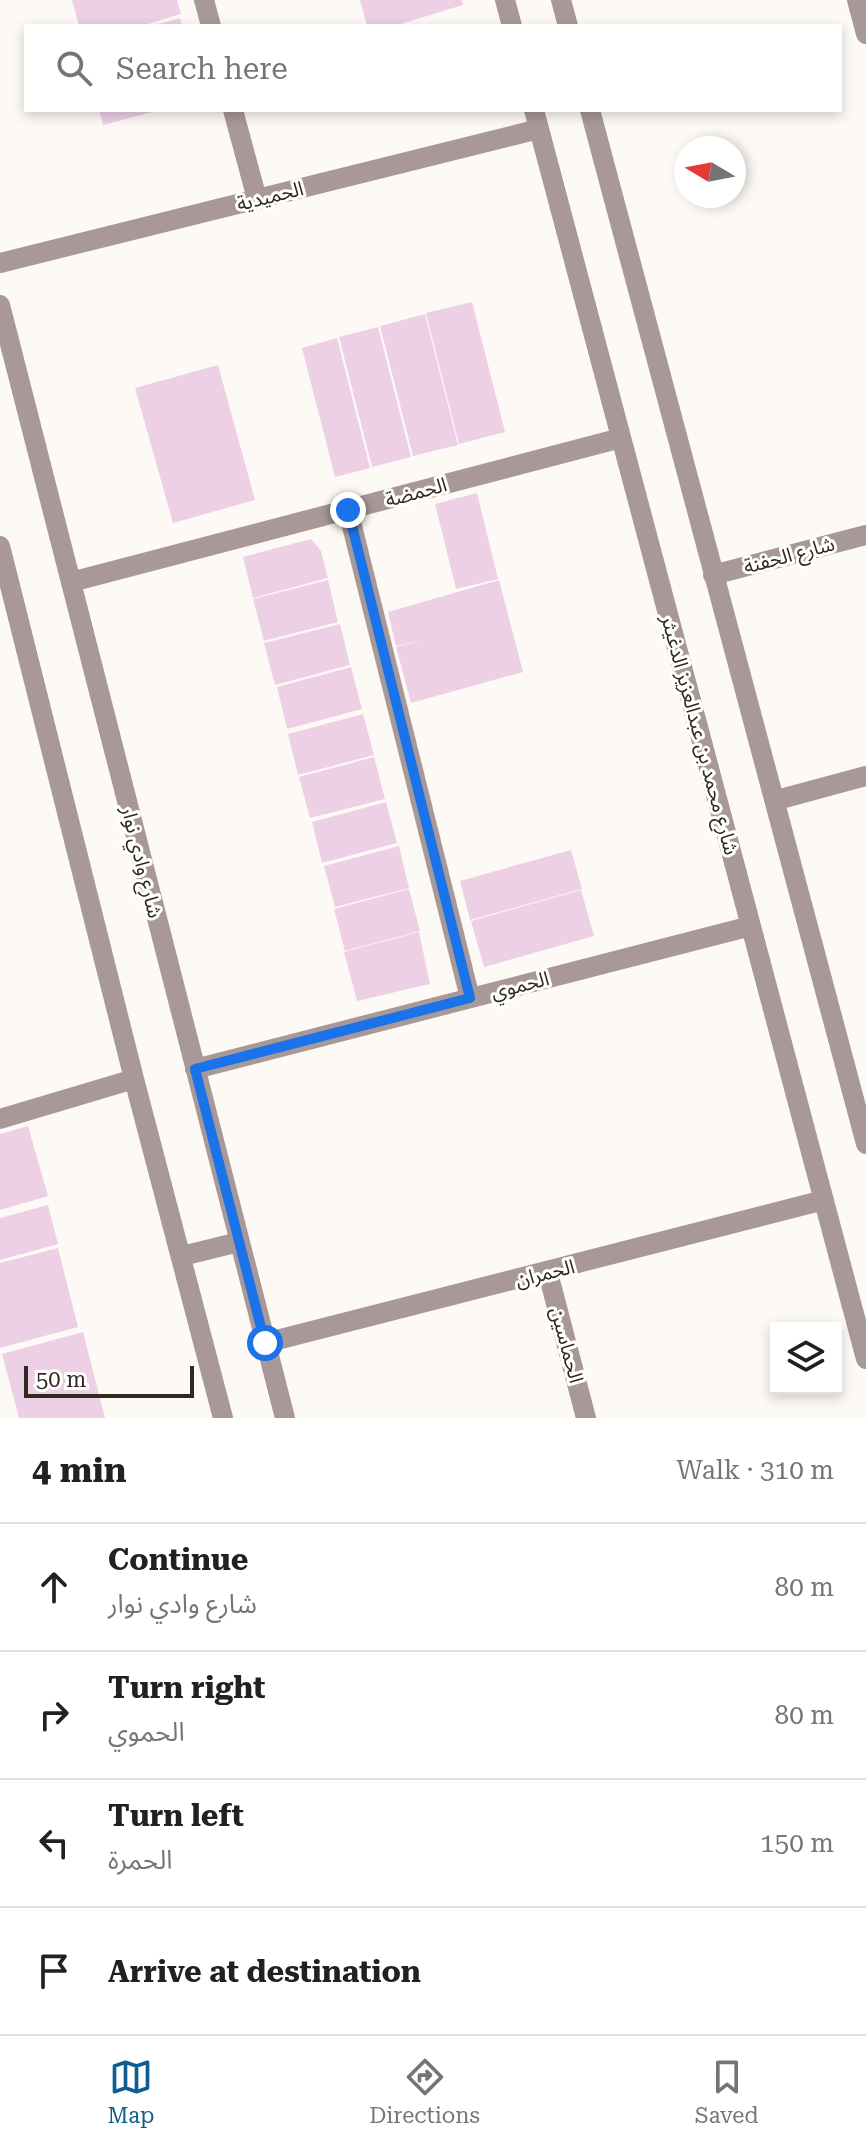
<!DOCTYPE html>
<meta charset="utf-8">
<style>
:root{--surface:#fff;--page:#f2f2f2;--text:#202124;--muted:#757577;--line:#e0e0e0;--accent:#0d5e90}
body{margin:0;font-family:"Roboto Serif","Noto Sans Arabic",serif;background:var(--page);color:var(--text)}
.controls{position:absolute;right:24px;bottom:24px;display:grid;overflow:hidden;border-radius:0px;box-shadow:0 4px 12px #0003}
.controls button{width:72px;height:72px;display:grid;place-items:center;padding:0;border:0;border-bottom:2px solid var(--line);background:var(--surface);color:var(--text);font:40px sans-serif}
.compass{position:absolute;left:674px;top:136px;width:72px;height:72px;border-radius:50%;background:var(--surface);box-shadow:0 4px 12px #0003;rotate:280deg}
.scale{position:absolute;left:24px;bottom:20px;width:170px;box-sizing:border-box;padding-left:8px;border:4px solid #312920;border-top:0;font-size:22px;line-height:28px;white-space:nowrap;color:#312920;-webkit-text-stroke:6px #fff;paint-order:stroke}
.stop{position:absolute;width:24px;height:24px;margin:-18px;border:6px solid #1a73e8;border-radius:50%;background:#fff}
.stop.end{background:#1a73e8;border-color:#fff;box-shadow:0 2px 8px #0008}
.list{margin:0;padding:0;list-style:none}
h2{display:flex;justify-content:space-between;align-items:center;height:104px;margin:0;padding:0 32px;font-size:34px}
h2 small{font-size:26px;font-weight:400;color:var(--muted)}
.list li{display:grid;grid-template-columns:52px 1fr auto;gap:24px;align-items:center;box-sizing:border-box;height:128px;padding:0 32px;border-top:2px solid var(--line)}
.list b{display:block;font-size:30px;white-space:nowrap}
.list p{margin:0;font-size:26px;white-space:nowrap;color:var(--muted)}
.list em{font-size:26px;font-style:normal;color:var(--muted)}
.icon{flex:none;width:44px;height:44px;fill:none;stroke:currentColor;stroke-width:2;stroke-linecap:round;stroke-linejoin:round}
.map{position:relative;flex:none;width:866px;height:1418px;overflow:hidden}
.search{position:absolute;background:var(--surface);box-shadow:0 4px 12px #0003;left:24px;right:24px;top:24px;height:88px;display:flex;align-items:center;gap:20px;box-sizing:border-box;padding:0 28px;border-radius:0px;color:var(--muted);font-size:30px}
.sheet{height:616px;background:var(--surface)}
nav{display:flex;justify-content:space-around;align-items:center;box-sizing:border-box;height:112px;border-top:2px solid var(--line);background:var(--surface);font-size:22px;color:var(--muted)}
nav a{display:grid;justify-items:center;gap:4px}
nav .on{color:var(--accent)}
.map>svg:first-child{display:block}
.building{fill:#edd0e6}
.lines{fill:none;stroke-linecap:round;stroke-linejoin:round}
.minor{stroke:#a99898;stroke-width:20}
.route{stroke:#1a73e8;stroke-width:10}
.labels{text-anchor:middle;stroke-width:6;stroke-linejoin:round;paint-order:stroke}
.street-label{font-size:20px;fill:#312920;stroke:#fff}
</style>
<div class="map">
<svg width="866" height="1418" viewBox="0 0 866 1418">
<rect width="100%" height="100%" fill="#fdf9f4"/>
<path class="building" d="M 72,0 L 177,0 L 181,14 L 141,26 L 79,26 Z
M 360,0 L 462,0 L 463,5 L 394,26 L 367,26 Z
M 180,18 L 182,26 L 155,26 L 155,25 Z
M 99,110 L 156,110 L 156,111 L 103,125 Z
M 472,302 L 505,432 L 459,444 L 426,313 Z
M 425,314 L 458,445 L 413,456 L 380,326 Z
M 378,327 L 411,457 L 372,467 L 339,337 Z
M 337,338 L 370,468 L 335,477 L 302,348 Z
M 218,365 L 255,500 L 173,523 L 135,388 Z
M 477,493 L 498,579 L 456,589 L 435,504 Z
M 311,539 L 321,551 L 328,578 L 253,598 L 243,557 Z
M 328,580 L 338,622 L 264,641 L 253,599 Z
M 499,580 L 523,672 L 411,703 L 396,647 L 423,640 L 396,646 L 388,612 Z
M 340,624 L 350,665 L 275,685 L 264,643 Z
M 351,667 L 362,709 L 287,729 L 277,687 Z
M 363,714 L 374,755 L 298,775 L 288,734 Z
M 374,757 L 385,799 L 310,818 L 299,777 Z
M 386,802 L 397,843 L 322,863 L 312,822 Z
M 399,846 L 409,888 L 335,907 L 324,866 Z
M 571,850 L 582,889 L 470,920 L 460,881 Z
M 409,889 L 420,931 L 345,951 L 334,909 Z
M 581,890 L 594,936 L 484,967 L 471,921 Z
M 419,932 L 430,984 L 357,1001 L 344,952 Z
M 28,1126 L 48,1196 L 0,1210 L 0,1134 Z
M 48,1205 L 58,1244 L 0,1260 L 0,1218 Z
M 58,1248 L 78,1327 L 0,1348 L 0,1263 Z
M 83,1332 L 105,1418 L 19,1418 L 2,1354 Z"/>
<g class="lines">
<path class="minor" d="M 204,0 L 211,26
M 505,0 L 512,26
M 561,0 L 568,26
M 857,0 L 866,34
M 233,110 L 257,199
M 534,110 L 866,1359
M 590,110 C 681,455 777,799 866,1144
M 0,263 L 539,129
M 0,305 L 285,1418
M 348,510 L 470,998
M 0,546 L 134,1079 L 223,1418
M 713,575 L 866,535
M 71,582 L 621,438
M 777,800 L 866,776
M 195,1069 L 751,926
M 0,1119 L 134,1079
M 182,1256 L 239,1242
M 548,1273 L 586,1418
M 265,1343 L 824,1200"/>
</g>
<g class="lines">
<path class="route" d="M 265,1343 L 195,1069 L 470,998 L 348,510"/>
</g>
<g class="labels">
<g class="street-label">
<text transform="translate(270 196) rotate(-14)" y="7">الحميدية</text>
<text transform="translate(416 492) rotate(-15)" y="7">الحمضة</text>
<text transform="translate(789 555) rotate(-15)" y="7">شارع الحفنة</text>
<text transform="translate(700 735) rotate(75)" y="7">شارع محمد بن عبدالعزيز الدغيثر</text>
<text transform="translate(142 862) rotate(76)" y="7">شارع وادي نوار</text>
<text transform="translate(520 985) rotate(-14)" y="7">الحموي</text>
<text transform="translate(545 1273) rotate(-14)" y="7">الحمران</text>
<text transform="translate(567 1345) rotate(75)" y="7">الحماسين</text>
</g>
</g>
</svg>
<div class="controls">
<button><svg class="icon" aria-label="layers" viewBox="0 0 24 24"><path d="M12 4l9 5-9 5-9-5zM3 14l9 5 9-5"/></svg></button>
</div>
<svg class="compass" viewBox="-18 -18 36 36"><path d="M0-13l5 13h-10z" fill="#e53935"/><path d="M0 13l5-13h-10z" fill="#757577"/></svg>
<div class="scale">50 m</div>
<div class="stop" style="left:265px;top:1343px"></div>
<div class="stop end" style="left:348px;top:510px"></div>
<div class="search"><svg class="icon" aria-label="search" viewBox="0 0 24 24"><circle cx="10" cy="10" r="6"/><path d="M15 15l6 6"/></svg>Search here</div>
</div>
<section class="sheet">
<h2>4 min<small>Walk · 310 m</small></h2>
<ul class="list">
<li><svg class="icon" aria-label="ahead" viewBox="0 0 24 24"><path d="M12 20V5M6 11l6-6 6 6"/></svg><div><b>Continue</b><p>شارع وادي نوار</p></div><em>80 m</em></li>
<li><svg class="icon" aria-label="right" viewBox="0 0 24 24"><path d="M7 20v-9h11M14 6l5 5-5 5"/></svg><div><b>Turn right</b><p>الحموي</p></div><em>80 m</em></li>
<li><svg class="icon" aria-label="left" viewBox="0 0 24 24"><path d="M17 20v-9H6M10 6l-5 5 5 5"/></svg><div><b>Turn left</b><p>الحمرة</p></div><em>150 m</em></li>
<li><svg class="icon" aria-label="arrive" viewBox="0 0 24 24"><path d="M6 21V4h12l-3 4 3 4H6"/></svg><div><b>Arrive at destination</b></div></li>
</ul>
</section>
<nav>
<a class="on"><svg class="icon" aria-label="map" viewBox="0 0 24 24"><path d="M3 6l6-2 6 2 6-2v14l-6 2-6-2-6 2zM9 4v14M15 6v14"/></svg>Map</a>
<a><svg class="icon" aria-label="directions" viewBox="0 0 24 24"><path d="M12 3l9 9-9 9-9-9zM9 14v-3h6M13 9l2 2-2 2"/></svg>Directions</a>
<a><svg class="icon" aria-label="saved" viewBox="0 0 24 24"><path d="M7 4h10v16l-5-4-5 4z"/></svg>Saved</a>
</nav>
